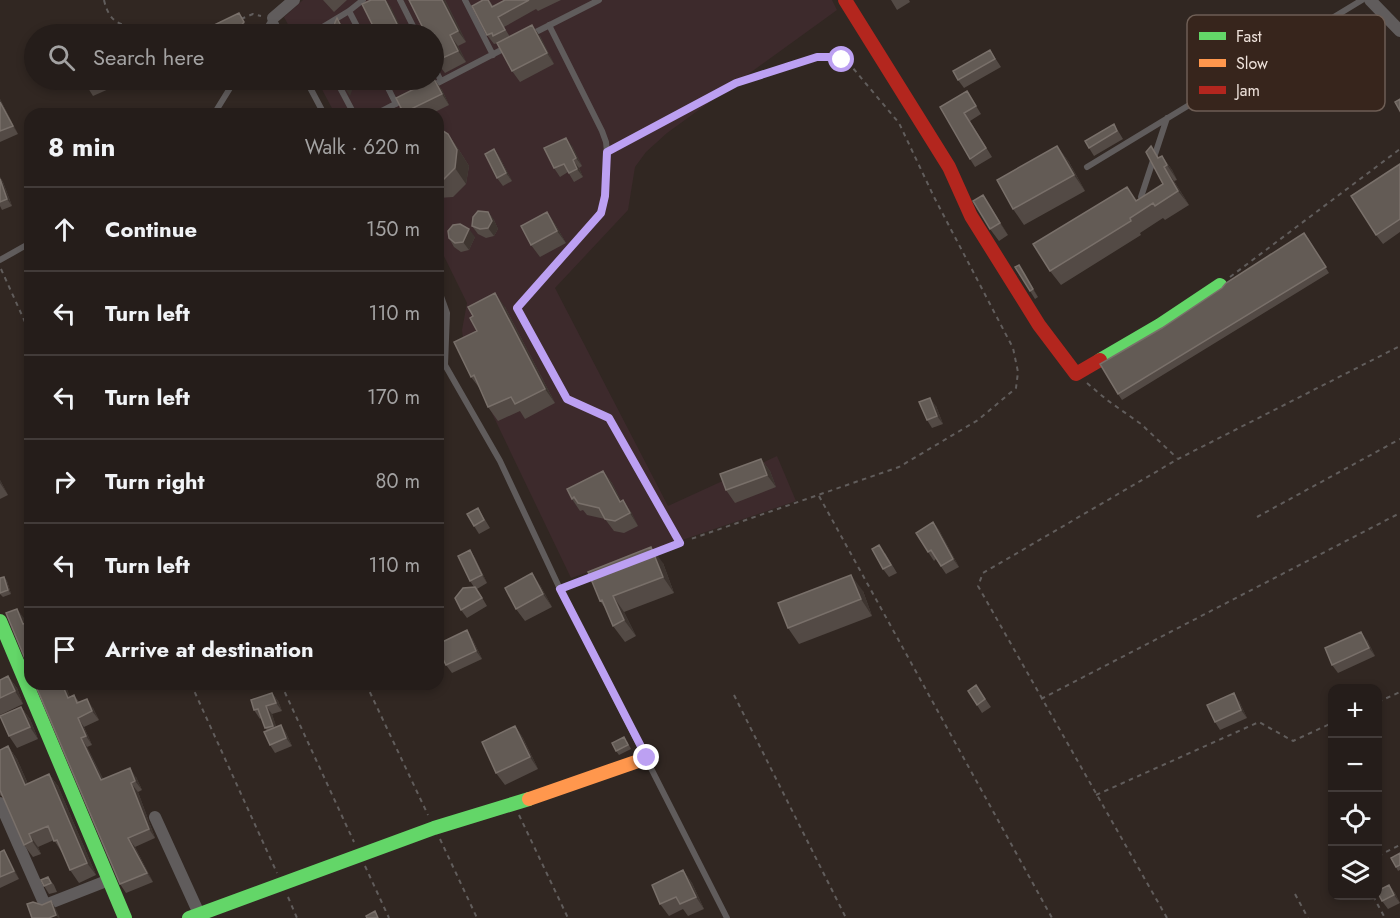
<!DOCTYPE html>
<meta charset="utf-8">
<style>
:root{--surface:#251d1a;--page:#2d2623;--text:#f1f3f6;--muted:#a3a2a2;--line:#423b39}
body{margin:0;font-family:Jost,sans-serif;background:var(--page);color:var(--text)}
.controls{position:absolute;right:18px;bottom:18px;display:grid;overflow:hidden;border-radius:12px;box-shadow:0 3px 9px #0003}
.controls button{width:54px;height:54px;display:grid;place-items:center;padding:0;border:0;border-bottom:2px solid var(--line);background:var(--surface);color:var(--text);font:30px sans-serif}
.stop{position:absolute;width:18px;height:18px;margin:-14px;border:4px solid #bca0f2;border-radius:50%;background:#fff}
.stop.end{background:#bca0f2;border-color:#fff;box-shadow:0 2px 6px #0008}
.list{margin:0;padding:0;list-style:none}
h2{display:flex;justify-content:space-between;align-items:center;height:78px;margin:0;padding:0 24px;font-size:26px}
h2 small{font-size:20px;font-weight:400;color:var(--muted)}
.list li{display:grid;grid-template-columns:39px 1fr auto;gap:18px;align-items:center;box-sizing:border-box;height:84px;padding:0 24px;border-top:2px solid var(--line)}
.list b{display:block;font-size:22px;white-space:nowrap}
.list em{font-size:20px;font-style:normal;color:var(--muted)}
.icon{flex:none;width:33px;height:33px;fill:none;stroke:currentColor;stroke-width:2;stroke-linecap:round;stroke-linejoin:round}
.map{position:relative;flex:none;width:1400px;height:918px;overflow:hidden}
.search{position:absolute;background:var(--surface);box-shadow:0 3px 9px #0003;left:24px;top:24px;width:420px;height:66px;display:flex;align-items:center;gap:15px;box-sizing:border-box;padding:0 21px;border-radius:33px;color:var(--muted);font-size:22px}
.panel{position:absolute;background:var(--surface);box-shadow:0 3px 9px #0003;left:24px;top:108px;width:420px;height:582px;border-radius:18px}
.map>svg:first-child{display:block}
.industrial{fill:#3d2a2c}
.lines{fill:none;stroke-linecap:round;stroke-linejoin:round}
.path{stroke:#615d5c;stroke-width:2;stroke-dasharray:4.5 4.5;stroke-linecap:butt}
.lane{stroke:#605c5c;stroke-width:6}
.street{stroke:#605c5c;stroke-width:12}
.fast{stroke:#63d668;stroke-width:14}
.slow{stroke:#ff974d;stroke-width:14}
.jam{stroke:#b3261e;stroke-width:14}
.wall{fill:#534a45}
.shaded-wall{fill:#3e3530}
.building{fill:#635b55;stroke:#79706a;stroke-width:1.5}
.route{stroke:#bca0f2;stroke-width:8}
.key{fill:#37251c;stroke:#6e5e55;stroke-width:1.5}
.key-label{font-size:16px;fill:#eee2db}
</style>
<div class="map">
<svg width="1400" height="918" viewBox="0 0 1400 918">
<rect width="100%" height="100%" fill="#312722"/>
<path class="industrial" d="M 303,0 L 832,0 L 837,10 L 667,133 L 646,152 L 635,167 L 628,210 L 555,288 L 668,506 L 777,456 L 796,501 L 571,578 L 465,357 L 462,330 L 467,303 L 438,244 L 438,114 L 335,114 L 317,80 L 434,80 L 434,34 L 293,34 L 284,17 Z"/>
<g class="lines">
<path class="path" d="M 104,0 C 110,26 123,25 144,29 C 155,31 167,33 178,34
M 241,19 L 253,14 L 261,16
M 195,34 L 216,28
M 616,148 L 736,83 L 817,57 L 834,58 L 852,67 L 899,123 L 934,197 L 1013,348 L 1018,372 L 1016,388 L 978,420 L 899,467 L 688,540
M 1,269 L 30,333
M 1230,277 L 1400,149
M 1087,383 L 1107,400 L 1141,424 L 1177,458
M 819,496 L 1052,918
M 1257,517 L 1400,439
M 191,684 L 277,873
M 281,684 L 354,842
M 366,684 L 428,815
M 734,695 L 846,918
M 1041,699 L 1400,513
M 1378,702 L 1400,692
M 1096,795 L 1259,722 L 1293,741 L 1332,723
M 519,815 L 568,918
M 440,839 L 477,918
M 1378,856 L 1400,845
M 365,866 L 389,918
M 1295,894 L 1308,918
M 1373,896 L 1385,918
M 288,897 L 297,918
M 1167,918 L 978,586 L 983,573 L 1178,459 L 1400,346"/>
<path class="lane" d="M 400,0 L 417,34
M 465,0 L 493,55
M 349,11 L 361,34
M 273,18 L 281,34
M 549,25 L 602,131 L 606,142 L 607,152 L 605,196 L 603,207 L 597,218 L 517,308 L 567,399 L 609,418 L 680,543 L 648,555
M 263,34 L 273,18
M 314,34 L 316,31 L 349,11 L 363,0
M 532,34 L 599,0
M 434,67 L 441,81
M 306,80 L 324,114
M 336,80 L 354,114
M 384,80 L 396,104
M 430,87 L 507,47
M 214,114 L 235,80
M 376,114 L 405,99
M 1087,167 L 1362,0
M 1145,205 L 1141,197 L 1167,118
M 0,260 L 30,243
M 438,288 L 447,313 L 445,365 L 500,461 L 560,589 L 727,918
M 438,350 L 444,363
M 560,589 L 597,575"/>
<path class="street" d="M 1370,0 L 1400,31
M 273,18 L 294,0
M 0,803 L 45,905 L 109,880
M 155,817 L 201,918"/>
<path class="fast" d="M 1100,360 L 1160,325 L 1220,285
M 0,621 L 125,918
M 189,918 L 434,828 L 529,799"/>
<path class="slow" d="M 529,799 L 647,758"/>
<path class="jam" d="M 845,0 L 949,167 L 971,216 L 1039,325 L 1076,374 L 1100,360"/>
</g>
<path class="wall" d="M 323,0 L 347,0 L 334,12 Z
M 409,0 L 445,0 L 466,42 L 458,46 L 466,62 L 445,73 L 436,61 L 434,34 Z
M 489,0 L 493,6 L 505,0 L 561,0 L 538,11 L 536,9 L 504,27 L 510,37 L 540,36 L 554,64 L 520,82 L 512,71 L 498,43 L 494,44 L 487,35 Z
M 891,0 L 909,0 L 910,2 L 897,10 Z
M 990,50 L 1001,67 L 964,88 L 958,80 Z
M 434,79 L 442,90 L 449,105 L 431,114 L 385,114 L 401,108 Z
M 83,80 L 107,80 L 111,88 L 93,96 Z
M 967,91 L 981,114 L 970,121 L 992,157 L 975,167 L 970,159 L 940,107 Z
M 0,99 L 18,134 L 0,142 Z
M 1114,124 L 1123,139 L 1094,156 L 1089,148 Z
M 438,129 L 448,134 L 459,150 L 469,166 L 466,184 L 453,197 L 438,198 Z
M 572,146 L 582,166 L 579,168 L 583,177 L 574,182 L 568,172 L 560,177 L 554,168 Z
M 1057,146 L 1069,162 L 1085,191 L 1024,225 L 1013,209 Z
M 494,149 L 500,158 L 512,181 L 503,186 L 497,178 Z
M 1162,156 L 1172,170 L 1177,180 L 1174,181 L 1189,205 L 1165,220 L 1163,218 L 1140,233 L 1141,235 L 1061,285 L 1050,271 L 1137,200 L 1163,184 L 1159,157 Z
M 1400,164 L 1400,232 L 1383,244 L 1376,235 Z
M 0,177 L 3,182 L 12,206 L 2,210 L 0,206 Z
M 983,195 L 1008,235 L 999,241 L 990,229 Z
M 488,212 L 494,220 L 498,229 L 494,236 L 486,238 L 478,234 L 472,226 Z
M 547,212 L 555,224 L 566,243 L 540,257 L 531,245 Z
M 475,237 L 469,250 L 461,252 L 454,247 L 449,238 Z
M 1308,238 L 1329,273 L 1122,400 L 1118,394 L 1162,328 Z
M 1019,265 L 1038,297 L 1035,299 L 1030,291 Z
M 505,307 L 555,403 L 525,419 L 520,411 L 498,421 L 488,407 L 481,390 L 471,377 L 477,331 Z
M 936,406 L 943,424 L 932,428 L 927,420 Z
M 761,459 L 770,471 L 776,487 L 735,503 L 726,490 Z
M 603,471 L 612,483 L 621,501 L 623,500 L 631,512 L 638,526 L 624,533 L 614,531 L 605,519 L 587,515 L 583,510 L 580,511 L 572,499 Z
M 0,480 L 8,495 L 0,499 Z
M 478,508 L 490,528 L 479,534 L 474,526 Z
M 933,522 L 939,530 L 959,567 L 946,574 L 936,559 L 934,561 L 928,552 Z
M 470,550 L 475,558 L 487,583 L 477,589 L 487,606 L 467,618 L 461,610 L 474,587 L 470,581 Z
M 885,553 L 897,573 L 889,577 L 883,569 Z
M 663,563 L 674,593 L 624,612 L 636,636 L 625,642 L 613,626 L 608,612 L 600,601 Z
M 4,577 L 7,581 L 11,594 L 3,597 L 0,594 L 0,578 Z
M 540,585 L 552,607 L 525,621 L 516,609 Z
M 863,591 L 872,616 L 799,644 L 788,628 Z
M 472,638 L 482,659 L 452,673 L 446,665 Z
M 1367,640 L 1375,656 L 1338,673 L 1332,665 Z
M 8,676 L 17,688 L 23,704 L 0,715 L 0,680 Z
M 35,684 L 69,684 L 70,685 L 66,687 L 70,697 L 74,695 L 79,702 L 93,708 L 99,720 L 84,727 L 92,745 L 87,747 L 103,779 L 136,777 L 142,790 L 138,792 L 155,838 L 135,847 L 153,882 L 126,893 L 120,884 Z
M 976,685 L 991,707 L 982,713 L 968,691 Z
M 272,693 L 278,701 L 282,711 L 272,714 L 276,727 L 281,725 L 286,733 L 292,746 L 275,753 L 270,745 L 267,731 L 261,718 L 260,719 L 254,710 Z
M 1239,701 L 1247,718 L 1220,730 L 1215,722 Z
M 21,707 L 30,719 L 38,739 L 17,748 L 9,736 Z
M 515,726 L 523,738 L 538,769 L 505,785 L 496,773 Z
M 627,741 L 631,749 L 619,755 L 616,751 Z
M 8,746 L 17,759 L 28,784 L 49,774 L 58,786 L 96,875 L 79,883 L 70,870 L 63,854 L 54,840 L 38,847 L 41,854 L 33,857 L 24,845 L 3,797 L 0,795 L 0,750 Z
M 0,852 L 9,859 L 19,879 L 0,888 Z
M 1400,853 L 1400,870 L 1398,871 L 1396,867 Z
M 683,870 L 692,883 L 704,909 L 688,916 L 683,909 L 669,916 L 660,904 Z
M 48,877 L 54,885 L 57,892 L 49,894 L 44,886 Z
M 1389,885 L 1395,893 L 1400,903 L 1388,909 L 1382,901 Z"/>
<path class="shaded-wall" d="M 385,0 L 386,0 L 391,7 L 404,34 L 402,34 Z
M 442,0 L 445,0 L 466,42 L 458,31 Z
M 239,13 L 249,30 L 246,34 L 235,34 Z
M 337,18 L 345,30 L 347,34 L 345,34 Z
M 532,25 L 540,36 L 554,64 L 547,53 Z
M 450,35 L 458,46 L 466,62 L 458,51 Z
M 434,79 L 442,90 L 449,105 L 442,94 Z
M 343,80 L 356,80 L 350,96 L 342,84 Z
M 0,99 L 18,134 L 13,126 L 0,102 Z
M 448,134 L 459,150 L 469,166 L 466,184 L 455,168 Z
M 566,138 L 572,146 L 582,166 L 576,158 Z
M 1057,146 L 1069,162 L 1085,191 L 1074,175 Z
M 494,149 L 500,158 L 512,181 L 506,173 Z
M 1162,156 L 1172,170 L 1177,180 L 1167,165 Z
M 573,160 L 579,168 L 583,177 L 577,169 Z
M 1164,167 L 1174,181 L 1189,205 L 1178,191 Z
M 0,177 L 3,182 L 12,206 L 7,199 Z
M 983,195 L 991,207 L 1008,235 L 1000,223 Z
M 488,212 L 494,220 L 498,229 L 494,236 L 488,228 Z
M 547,212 L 555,224 L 566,243 L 557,231 Z
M 469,229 L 475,237 L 469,250 L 463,242 Z
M 1019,265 L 1025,273 L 1038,297 L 1033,289 Z
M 495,293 L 505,307 L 555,403 L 545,389 Z
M 930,398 L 936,406 L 943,424 L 937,416 Z
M 761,459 L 770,471 L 776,487 L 767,475 Z
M 603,471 L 612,483 L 628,514 L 620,502 Z
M 0,480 L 8,495 L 0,483 Z
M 623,500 L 631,512 L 638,526 L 630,513 Z
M 933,522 L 939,530 L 959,567 L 953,559 Z
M 651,547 L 663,563 L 674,593 L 663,577 Z
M 470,550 L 475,558 L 487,583 L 482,575 Z
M 532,573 L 540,585 L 552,607 L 543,594 Z
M 851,575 L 863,591 L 872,616 L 861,599 Z
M 4,577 L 7,581 L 11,594 L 8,590 Z
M 613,596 L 624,612 L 636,636 L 624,620 Z
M 17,609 L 24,618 L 29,633 L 23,624 Z
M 467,630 L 472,638 L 482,659 L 476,651 Z
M 1361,632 L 1367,640 L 1375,656 L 1369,648 Z
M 8,676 L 17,688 L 23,704 L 15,691 Z
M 62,684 L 64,684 L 66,687 L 74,707 L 68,698 Z
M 272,693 L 278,701 L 282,711 L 276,703 Z
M 1234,693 L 1239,701 L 1247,718 L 1241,710 Z
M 87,699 L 93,708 L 99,720 L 92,711 Z
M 266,706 L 272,714 L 279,734 L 273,726 Z
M 21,707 L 30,719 L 38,739 L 30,727 Z
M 78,718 L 84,727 L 92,745 L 86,736 Z
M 281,725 L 286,733 L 292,746 L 286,738 Z
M 515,726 L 523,738 L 538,769 L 530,757 Z
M 81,738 L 87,747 L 108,789 L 101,780 Z
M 8,746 L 17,759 L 34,798 L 25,785 Z
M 130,768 L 136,777 L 142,790 L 135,781 Z
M 49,774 L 58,786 L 96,875 L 87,863 Z
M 131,783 L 138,792 L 155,838 L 149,829 Z
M 29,834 L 38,847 L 41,854 L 32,841 Z
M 128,838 L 135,847 L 153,882 L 147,873 Z
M 4,850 L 9,859 L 19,879 L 14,871 Z
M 683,870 L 692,883 L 704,909 L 696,897 Z
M 1389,885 L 1395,893 L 1400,903 L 1394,895 Z
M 51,901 L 56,909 L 60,918 L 58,918 L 56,915 Z"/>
<path class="building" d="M 371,0 L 385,0 L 402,34 L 377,34 L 362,4 Z
M 409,0 L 442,0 L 458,31 L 450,35 L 458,51 L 436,61 L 434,55 L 434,34 L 426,34 Z
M 483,0 L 488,0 L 492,7 L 505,0 L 529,0 L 498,17 L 505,30 L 493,36 L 492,33 L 487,35 L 472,6 Z
M 239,13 L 244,22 L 235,34 L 218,34 L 214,25 Z
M 337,18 L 345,34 L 330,34 Z
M 532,25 L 547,53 L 512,71 L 497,43 Z
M 990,50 L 995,59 L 958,80 L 953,71 Z
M 434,79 L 442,94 L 403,113 L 401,108 L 401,114 L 385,114 L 401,108 L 396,98 Z
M 83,80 L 106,80 L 88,88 Z
M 967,91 L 976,106 L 964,113 L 986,148 L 970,159 L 940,107 Z
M 1400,99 L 1400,111 L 1395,102 Z
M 0,102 L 13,126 L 0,131 Z
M 1114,124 L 1117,131 L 1089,148 L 1085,141 Z
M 438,129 L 440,129 L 448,134 L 457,150 L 455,168 L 442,181 L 438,181 Z
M 566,138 L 576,158 L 573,160 L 577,169 L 569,173 L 564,164 L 554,168 L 544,148 Z
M 1057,146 L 1074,175 L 1013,209 L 997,180 Z
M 1151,146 L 1158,158 L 1162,156 L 1167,165 L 1164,167 L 1178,191 L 1155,206 L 1153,203 L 1130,218 L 1131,221 L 1050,271 L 1033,244 L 1127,187 L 1136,201 L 1163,184 L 1146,152 Z
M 494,149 L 506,173 L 497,178 L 485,154 Z
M 1400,164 L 1400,219 L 1376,235 L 1351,196 Z
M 0,179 L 7,199 L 0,202 Z
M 983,195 L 1000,223 L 990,229 L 973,201 Z
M 478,211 L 488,212 L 492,221 L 488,228 L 480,229 L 472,226 L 473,217 Z
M 547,212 L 557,231 L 531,245 L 521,226 Z
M 460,224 L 469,229 L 463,242 L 455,243 L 449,238 L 448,231 L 453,225 Z
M 1304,233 L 1326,267 L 1118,394 L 1100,364 L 1162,328 L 1222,288 L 1226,283 Z
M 1019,265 L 1033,289 L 1030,291 L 1015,267 Z
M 495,293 L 545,389 L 515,404 L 511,397 L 488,407 L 474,375 L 471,377 L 454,342 L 477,331 L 470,318 L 473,316 L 468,307 Z
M 930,398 L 937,416 L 927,420 L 919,402 Z
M 761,459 L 767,475 L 726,490 L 720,474 Z
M 603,471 L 620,502 L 623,500 L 630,513 L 615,521 L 605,519 L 599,508 L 578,503 L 574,497 L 572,499 L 567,489 Z
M 478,508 L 484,520 L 474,526 L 467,514 Z
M 933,522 L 953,559 L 941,566 L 931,550 L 928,552 L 916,533 Z
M 879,545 L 891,565 L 883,569 L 872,549 Z
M 651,547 L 663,577 L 613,596 L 624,620 L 613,626 L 602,600 L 600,601 L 588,572 Z
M 470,550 L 482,575 L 470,581 L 458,556 Z
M 532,573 L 543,594 L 516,609 L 505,588 Z
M 851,575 L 861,599 L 788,628 L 778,603 Z
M 4,577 L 8,590 L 0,593 L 0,578 Z
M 475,587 L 482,598 L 461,610 L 455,598 L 463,588 Z
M 17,609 L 23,624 L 26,623 L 30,632 L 30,671 L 6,613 Z
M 467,630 L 476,651 L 446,665 L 438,649 L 438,644 Z
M 1361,632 L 1369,648 L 1332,665 L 1325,648 Z
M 8,676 L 15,691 L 0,698 L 0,680 Z
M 35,684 L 62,684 L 68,698 L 74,695 L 77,703 L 87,699 L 92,711 L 78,718 L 86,736 L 81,738 L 101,780 L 130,768 L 135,781 L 131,783 L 149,829 L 128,838 L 147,873 L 120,884 Z
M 976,685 L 985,699 L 977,705 L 968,691 Z
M 272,693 L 276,703 L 266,706 L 273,726 L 265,728 L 258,709 L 254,710 L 251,700 Z
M 1234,693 L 1241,710 L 1215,722 L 1207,705 Z
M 21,707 L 30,727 L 9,736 L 0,716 Z
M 281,725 L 286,738 L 270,745 L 264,732 Z
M 515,726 L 530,757 L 496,773 L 482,742 Z
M 624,737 L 628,745 L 616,751 L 612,743 Z
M 8,746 L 25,785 L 49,774 L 87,863 L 70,870 L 57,840 L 54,841 L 48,826 L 29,834 L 32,841 L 24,845 L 0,790 L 0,750 Z
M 4,850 L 14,871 L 0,877 L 0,852 Z
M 1400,853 L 1400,865 L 1396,867 L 1391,858 Z
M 683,870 L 696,897 L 680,904 L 676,897 L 660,904 L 652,885 Z
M 48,877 L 51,883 L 44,886 L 41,880 Z
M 1389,885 L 1394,895 L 1382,901 L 1377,891 Z
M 51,901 L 56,915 L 49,918 L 32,918 L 27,904 L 33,902 L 42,905 Z
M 375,911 L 378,918 L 367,918 L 366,916 Z"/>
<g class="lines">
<path class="route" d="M 647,758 L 560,589 L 680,543 L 609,418 L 567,399 L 517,308 L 601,213 L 605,196 L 607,152 L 736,83 L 817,57 L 828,57 L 842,60"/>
</g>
<rect x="1187" y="15" width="198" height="96" rx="9" class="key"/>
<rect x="1199" y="32" width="27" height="8" fill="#63d668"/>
<rect x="1199" y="59" width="27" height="8" fill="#ff974d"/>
<rect x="1199" y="86" width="27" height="8" fill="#b3261e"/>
<g class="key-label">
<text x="1236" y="42">Fast</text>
<text x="1236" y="69">Slow</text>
<text x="1236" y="96">Jam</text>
</g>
</svg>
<div class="controls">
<button>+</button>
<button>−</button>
<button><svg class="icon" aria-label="locate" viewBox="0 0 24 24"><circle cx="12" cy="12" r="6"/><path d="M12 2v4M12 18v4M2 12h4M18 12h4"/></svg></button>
<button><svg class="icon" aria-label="layers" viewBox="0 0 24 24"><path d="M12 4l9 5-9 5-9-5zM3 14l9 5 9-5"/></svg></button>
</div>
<div class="stop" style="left:842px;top:60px"></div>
<div class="stop end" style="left:647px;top:758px"></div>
<div class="search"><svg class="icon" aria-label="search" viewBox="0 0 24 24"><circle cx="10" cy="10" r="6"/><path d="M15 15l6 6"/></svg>Search here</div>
<section class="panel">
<h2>8 min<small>Walk · 620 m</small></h2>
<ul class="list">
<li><svg class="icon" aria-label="ahead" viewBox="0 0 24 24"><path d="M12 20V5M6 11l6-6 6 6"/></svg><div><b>Continue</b></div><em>150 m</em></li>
<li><svg class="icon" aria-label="left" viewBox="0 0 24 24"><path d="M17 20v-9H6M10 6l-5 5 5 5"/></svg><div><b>Turn left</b></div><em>110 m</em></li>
<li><svg class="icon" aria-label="left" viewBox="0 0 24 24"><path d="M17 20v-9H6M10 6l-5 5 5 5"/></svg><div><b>Turn left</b></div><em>170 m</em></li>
<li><svg class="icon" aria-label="right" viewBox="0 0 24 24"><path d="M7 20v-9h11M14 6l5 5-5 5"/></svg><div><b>Turn right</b></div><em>80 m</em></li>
<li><svg class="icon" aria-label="left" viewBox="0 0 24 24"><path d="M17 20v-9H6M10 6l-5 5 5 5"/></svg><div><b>Turn left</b></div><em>110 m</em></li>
<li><svg class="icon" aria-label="arrive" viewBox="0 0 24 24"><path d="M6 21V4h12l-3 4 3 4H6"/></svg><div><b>Arrive at destination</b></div></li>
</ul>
</section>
</div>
